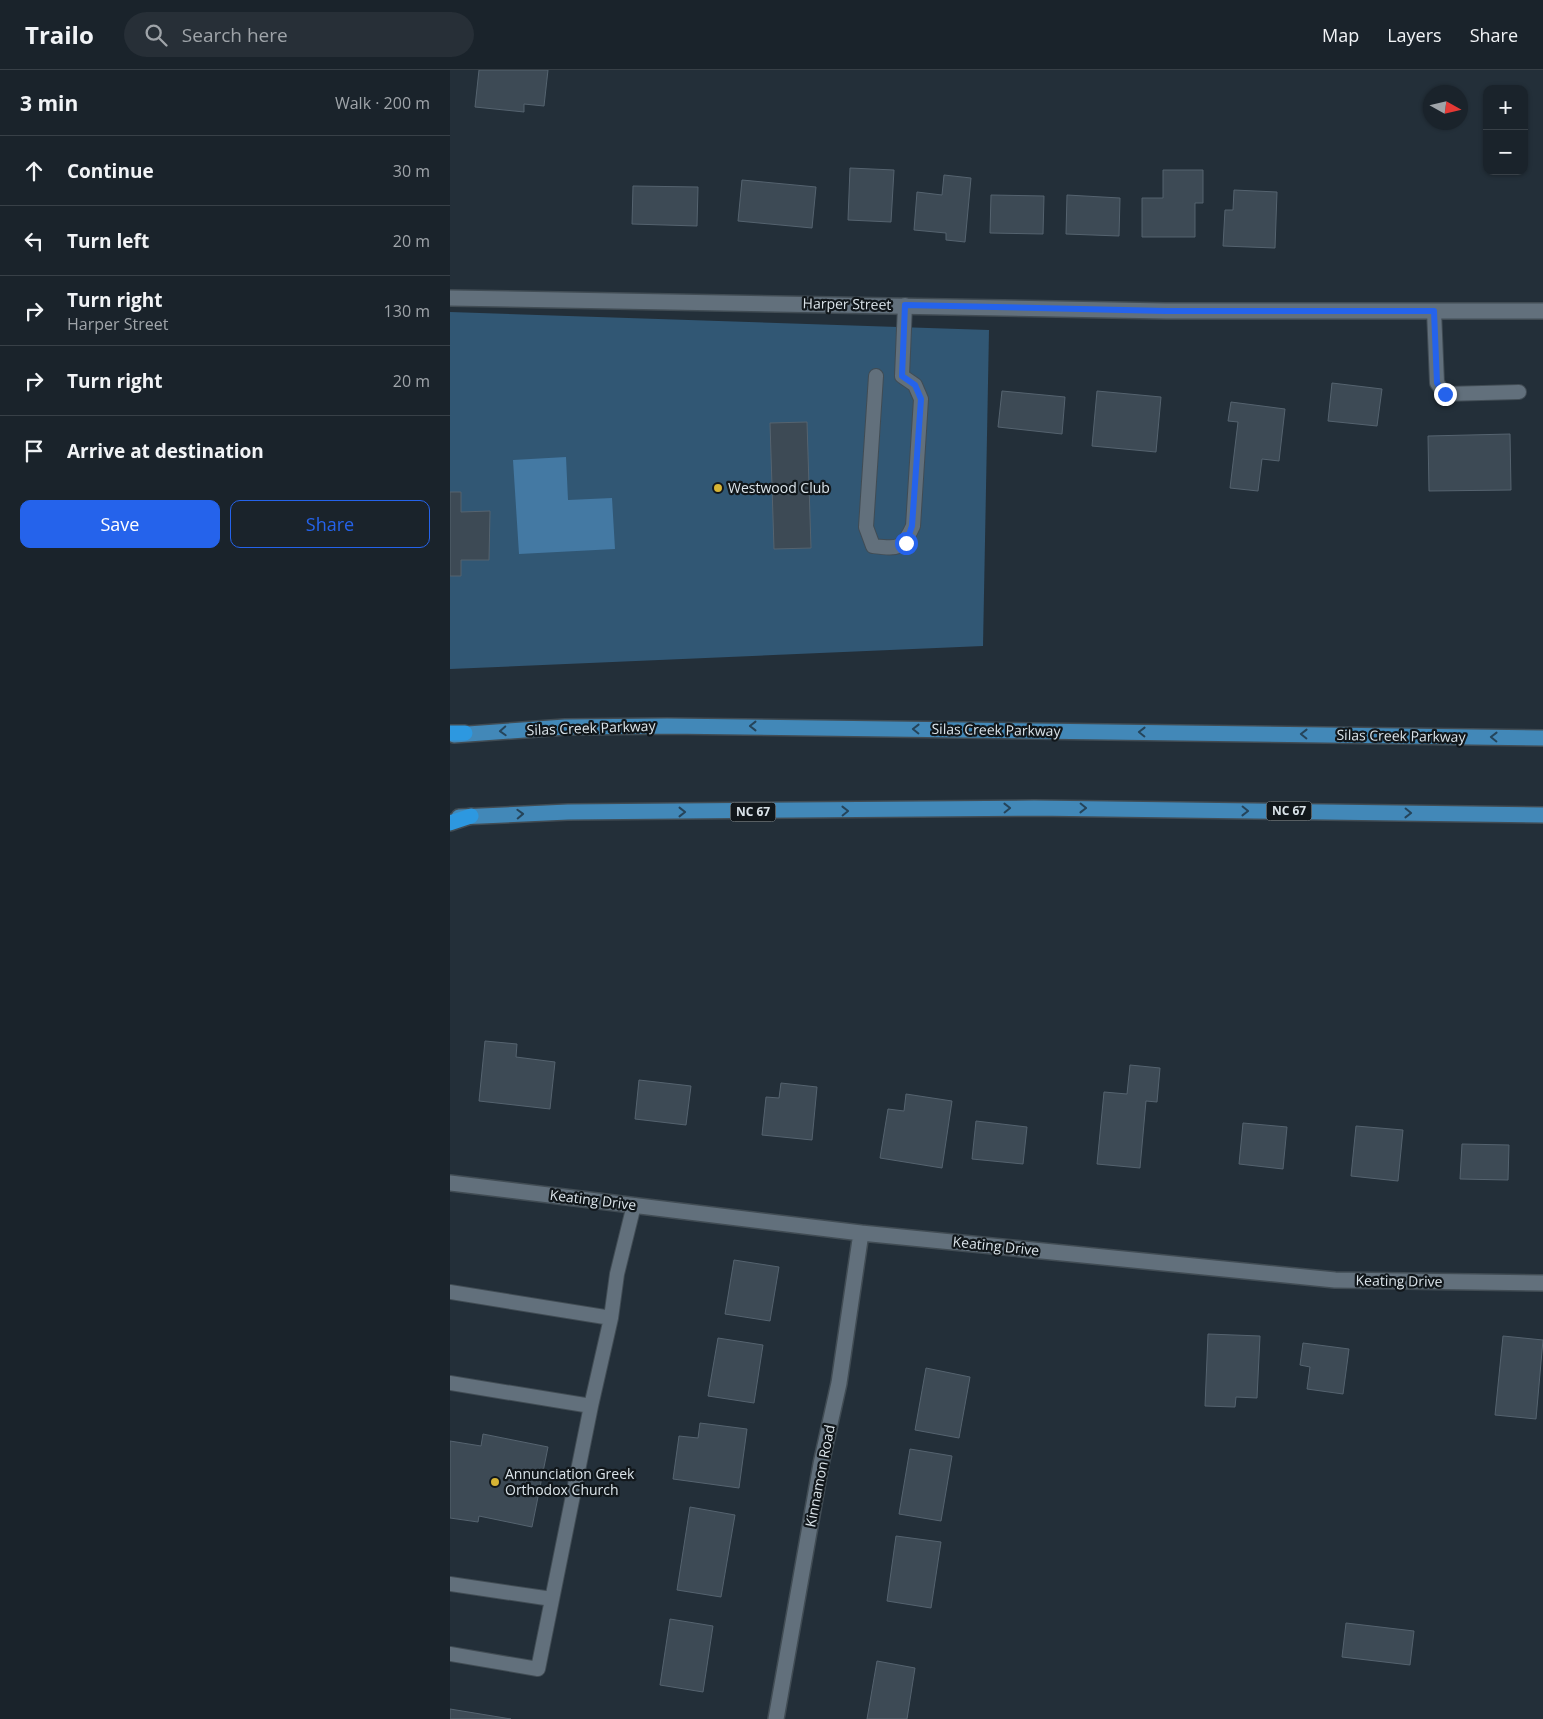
<!DOCTYPE html>
<meta charset="utf-8">
<style>
:root{--surface:#1a232b;--page:#272f37;--text:#f1f3f6;--muted:#9fa4a9;--line:#384047;--accent:#2563eb}
body{margin:0;font-family:"Open Sans",sans-serif;background:var(--page);color:var(--text)}
.controls{position:absolute;right:15px;top:15px;display:grid;overflow:hidden;border-radius:10px;box-shadow:0 1px 4px #0004}
.controls button{width:45px;height:45px;display:grid;place-items:center;padding:0;border:0;border-bottom:1px solid var(--line);background:var(--surface);color:var(--text);font:25px sans-serif}
.compass{position:absolute;left:973px;top:15px;width:45px;height:45px;border-radius:50%;background:var(--surface);box-shadow:0 1px 4px #0004;rotate:98deg}
.stop{position:absolute;width:15px;height:15px;margin:-11px;border:4px solid #2563eb;border-radius:50%;background:#fff}
.stop.end{background:#2563eb;border-color:#fff;box-shadow:0 1px 5px #0008}
.list{margin:0;padding:0;list-style:none}
h2{display:flex;justify-content:space-between;align-items:center;height:65px;margin:0;padding:0 20px;font-size:21px}
h2 small{font-size:16px;font-weight:400;color:var(--muted)}
.list li{display:grid;grid-template-columns:32px 1fr auto;gap:15px;align-items:center;box-sizing:border-box;height:70px;padding:0 20px;border-top:1px solid var(--line)}
.list b{display:block;font-size:19px;white-space:nowrap}
.list p{margin:0;font-size:16px;white-space:nowrap;color:var(--muted)}
.list em{font-size:16px;font-style:normal;color:var(--muted)}
.actions{display:flex;gap:10px;padding:15px 20px}
.actions a{flex:1;padding:11px 0;border:1px solid var(--accent);border-radius:10px;text-align:center;font-size:18px;color:var(--accent)}
.actions .main{background:var(--accent);color:#fff}
.icon{flex:none;width:28px;height:28px;fill:none;stroke:currentColor;stroke-width:2;stroke-linecap:round;stroke-linejoin:round}
.map{position:relative;flex:none;width:1093px;height:1649px;overflow:hidden}
header{display:flex;align-items:center;gap:30px;box-sizing:border-box;height:70px;padding:0 25px;background:var(--surface);border-bottom:1px solid var(--line)}
header strong{font-size:24px}
nav{display:flex;gap:28px;margin-inline-start:auto;font-size:18px}
.search{width:350px;height:45px;background:var(--page);display:flex;align-items:center;gap:12px;box-sizing:border-box;padding:0 18px;border-radius:28px;color:var(--muted);font-size:19px}
main{display:flex}
aside{flex:1;background:var(--surface)}
.map>svg:first-child{display:block}
.green{fill:#315774}
.water{fill:#4479a3}
.building{fill:#3d4a55;stroke:#55636f}
.lines{fill:none;stroke-linecap:round;stroke-linejoin:round}
.service-casing{stroke:#414c54;stroke-width:16}
.minor-casing{stroke:#414c54;stroke-width:18}
.primary-casing{stroke:#414c54;stroke-width:18}
.motorway-casing{stroke:#414c54;stroke-width:18}
.service{stroke:#62707c;stroke-width:14}
.minor{stroke:#62707c;stroke-width:15}
.primary{stroke:#4288b8;stroke-width:15}
.motorway{stroke:#2d98e0;stroke-width:15}
.oneway{stroke:#25445a}
.route{stroke:#2563eb;stroke-width:6}
.poi-dot{fill:#d7b434;stroke:#11171b;stroke-width:2}
.labels{text-anchor:middle;stroke-width:4.5;stroke-linejoin:round;paint-order:stroke}
.shield{fill:#11171b;stroke:#9ea6ab;stroke-width:1}
.shield-label{font-size:12px;font-weight:bold;fill:#dae3e9}
.street-label{font-size:14px;fill:#dae3e9;stroke:#11171b}
.poi-label{font-size:14px;fill:#dae3e9;stroke:#11171b;text-anchor:start}
</style>
<header>
<strong>Trailo</strong>
<div class="search"><svg class="icon" aria-label="search" viewBox="0 0 24 24"><circle cx="10" cy="10" r="6"/><path d="M15 15l6 6"/></svg>Search here</div>
<nav><a>Map</a><a>Layers</a><a>Share</a></nav>
</header>
<main>
<aside>
<h2>3 min<small>Walk · 200 m</small></h2>
<ul class="list">
<li><svg class="icon" aria-label="ahead" viewBox="0 0 24 24"><path d="M12 20V5M6 11l6-6 6 6"/></svg><div><b>Continue</b></div><em>30 m</em></li>
<li><svg class="icon" aria-label="left" viewBox="0 0 24 24"><path d="M17 20v-9H6M10 6l-5 5 5 5"/></svg><div><b>Turn left</b></div><em>20 m</em></li>
<li><svg class="icon" aria-label="right" viewBox="0 0 24 24"><path d="M7 20v-9h11M14 6l5 5-5 5"/></svg><div><b>Turn right</b><p>Harper Street</p></div><em>130 m</em></li>
<li><svg class="icon" aria-label="right" viewBox="0 0 24 24"><path d="M7 20v-9h11M14 6l5 5-5 5"/></svg><div><b>Turn right</b></div><em>20 m</em></li>
<li><svg class="icon" aria-label="arrive" viewBox="0 0 24 24"><path d="M6 21V4h12l-3 4 3 4H6"/></svg><div><b>Arrive at destination</b></div></li>
</ul>
<div class="actions"><a class="main">Save</a><a>Share</a></div>
</aside>
<div class="map">
<svg width="1093" height="1649" viewBox="0 0 1093 1649">
<rect width="100%" height="100%" fill="#232f39"/>
<path class="green" d="M 0,242 L 539,260 L 533,576 L 0,599 Z"/>
<path class="water" d="M 116,387 L 118,430 L 162,428 L 165,479 L 69,484 L 63,390 Z"/>
<path class="building" d="M 29,0 L 98,0 L 94,36 L 74,34 L 74,42 L 25,37 Z
M 400,98 L 444,100 L 441,152 L 398,150 Z
M 713,100 L 753,100 L 753,133 L 745,133 L 745,167 L 692,167 L 692,128 L 713,128 Z
M 494,105 L 521,108 L 515,172 L 496,170 L 496,163 L 464,160 L 467,122 L 492,125 Z
M 292,110 L 366,117 L 362,158 L 288,151 Z
M 183,116 L 248,117 L 247,156 L 182,154 Z
M 784,120 L 827,122 L 825,178 L 773,176 L 775,140 L 783,140 Z
M 541,125 L 594,126 L 593,164 L 540,163 Z
M 617,125 L 670,128 L 669,166 L 616,164 Z
M 882,313 L 932,319 L 927,356 L 878,351 Z
M 552,321 L 615,327 L 612,364 L 548,357 Z
M 647,321 L 711,327 L 706,382 L 642,376 Z
M 781,332 L 835,339 L 829,391 L 812,389 L 808,421 L 780,418 L 788,352 L 778,351 Z
M 357,352 L 361,478 L 324,479 L 320,353 Z
M 1060,364 L 1061,420 L 979,421 L 978,366 Z
M 0,422 L 11,422 L 11,442 L 40,441 L 39,490 L 11,490 L 11,506 L 0,506 Z
M 35,971 L 67,974 L 66,987 L 105,992 L 100,1039 L 29,1031 Z
M 680,995 L 710,998 L 707,1032 L 696,1031 L 690,1098 L 647,1094 L 654,1022 L 677,1024 Z
M 189,1010 L 241,1016 L 236,1055 L 185,1049 Z
M 331,1013 L 367,1017 L 362,1070 L 312,1065 L 316,1027 L 329,1028 Z
M 456,1024 L 502,1031 L 492,1098 L 430,1088 L 438,1039 L 454,1041 Z
M 526,1051 L 577,1057 L 573,1094 L 522,1089 Z
M 793,1053 L 837,1057 L 833,1099 L 789,1094 Z
M 906,1056 L 953,1060 L 948,1111 L 901,1106 Z
M 1012,1074 L 1059,1075 L 1058,1110 L 1010,1109 Z
M 284,1190 L 329,1197 L 320,1251 L 275,1244 Z
M 758,1264 L 810,1266 L 807,1328 L 786,1327 L 785,1337 L 755,1336 Z
M 1053,1266 L 1093,1270 L 1086,1349 L 1045,1345 Z
M 268,1268 L 313,1275 L 304,1333 L 258,1326 Z
M 853,1273 L 899,1279 L 893,1324 L 857,1319 L 860,1297 L 850,1295 Z
M 476,1298 L 520,1307 L 509,1368 L 465,1360 Z
M 250,1353 L 297,1359 L 289,1418 L 223,1409 L 229,1366 L 248,1368 Z
M 33,1364 L 98,1377 L 82,1457 L 29,1446 L 28,1452 L 0,1448 L 0,1371 L 31,1376 Z
M 460,1379 L 502,1386 L 491,1451 L 449,1444 Z
M 240,1437 L 285,1445 L 271,1527 L 227,1520 Z
M 446,1466 L 491,1472 L 481,1538 L 437,1531 Z
M 220,1549 L 263,1556 L 253,1622 L 210,1615 Z
M 896,1553 L 964,1561 L 960,1595 L 892,1587 Z
M 427,1591 L 465,1598 L 457,1649 L 417,1649 Z
M 0,1639 L 61,1649 L 0,1649 Z"/>
<g class="lines">
<defs>
<path id="service" d="M 984,241 L 987,313 L 995,324 L 1069,322
M 426,306 L 416,457 L 423,476 C 448,479 452,480 463,456 L 471,329 L 465,315 L 452,306 L 455,235
M 0,1222 L 161,1248
M 0,1313 L 141,1336
M 0,1514 L 102,1529
M 0,1584 L 88,1599 L 141,1336 L 161,1248 L 167,1204 L 184,1135"/>
<path id="minor" d="M 0,228 L 716,241 L 1093,241
M 0,1113 L 411,1163 L 885,1210 L 1093,1213
M 326,1649 L 371,1394 L 389,1313 L 411,1163"/>
<path id="primary" d="M 4,665 L 115,657 L 217,656 L 1093,668
M 9,747 L 118,742 L 584,738 L 1093,745"/>
<path id="motorway" d="M 0,663 L 15,663
M 0,753 L 21,746"/>
</defs>
<use href="#service" class="service-casing"/>
<use href="#minor" class="minor-casing"/>
<use href="#primary" class="primary-casing"/>
<use href="#motorway" class="motorway-casing"/>
<use href="#service" class="service"/>
<use href="#minor" class="minor"/>
<use href="#primary" class="primary"/>
<use href="#motorway" class="motorway"/>
</g>
<defs><path id="oneway-chevron" d="M-2-3.5L2.5 0L-2 3.5" fill="none" stroke-width="1.6" stroke-linecap="round" stroke-linejoin="round" transform="scale(1.25)"/></defs>
<g class="oneway">
<use href="#oneway-chevron" transform="translate(303 656) rotate(-180)"/>
<use href="#oneway-chevron" transform="translate(466 659) rotate(-179)"/>
<use href="#oneway-chevron" transform="translate(53 661) rotate(177)"/>
<use href="#oneway-chevron" transform="translate(692 662) rotate(-179)"/>
<use href="#oneway-chevron" transform="translate(854 664) rotate(-179)"/>
<use href="#oneway-chevron" transform="translate(1044 667) rotate(-179)"/>
<use href="#oneway-chevron" transform="translate(557 738) rotate(-1)"/>
<use href="#oneway-chevron" transform="translate(633 738) rotate(1)"/>
<use href="#oneway-chevron" transform="translate(395 741) rotate(-1)"/>
<use href="#oneway-chevron" transform="translate(795 741) rotate(1)"/>
<use href="#oneway-chevron" transform="translate(232 742)"/>
<use href="#oneway-chevron" transform="translate(958 743) rotate(1)"/>
<use href="#oneway-chevron" transform="translate(70 744) rotate(-2)"/>
</g>
<g class="lines">
<path class="route" d="M 456,473 L 462,456 L 471,329 L 465,315 L 452,306 L 455,235 L 716,241 L 984,241 L 987,313 L 995,324"/>
</g>
<g class="poi-dot">
<circle cx="268" cy="418" r="5"/>
<circle cx="45" cy="1412" r="5"/>
</g>
<g class="labels">
<g class="shield">
<rect x="816.5" y="731.5" width="45" height="19" rx="4"/>
<rect x="280.5" y="732.5" width="45" height="19" rx="4"/>
</g>
<g class="shield-label">
<text x="839" y="745">NC 67</text>
<text x="303" y="746">NC 67</text>
</g>
<g class="street-label">
<text transform="translate(397 234) rotate(1)" y="5">Harper Street</text>
<text transform="translate(141 658) rotate(-2)" y="5">Silas Creek Parkway</text>
<text transform="translate(546 660) rotate(1)" y="5">Silas Creek Parkway</text>
<text transform="translate(951 666) rotate(1)" y="5">Silas Creek Parkway</text>
<text transform="translate(143 1130) rotate(7)" y="5">Keating Drive</text>
<text transform="translate(546 1176) rotate(6)" y="5">Keating Drive</text>
<text transform="translate(949 1211) rotate(1)" y="5">Keating Drive</text>
<text transform="translate(370 1406) rotate(-79)" y="5">Kinnamon Road</text>
</g>
<g class="poi-label">
<text x="278" y="423">Westwood Club</text>
<text x="55" y="1409">Annunciation Greek<tspan x="55" dy="16">Orthodox Church</tspan></text>
</g>
</g>
</svg>
<div class="controls">
<button>+</button>
<button>−</button>
</div>
<svg class="compass" viewBox="-18 -18 36 36"><path d="M0-13l5 13h-10z" fill="#e53935"/><path d="M0 13l5-13h-10z" fill="#9fa4a9"/></svg>
<div class="stop" style="left:456px;top:473px"></div>
<div class="stop end" style="left:995px;top:324px"></div>
</div>
</main>
